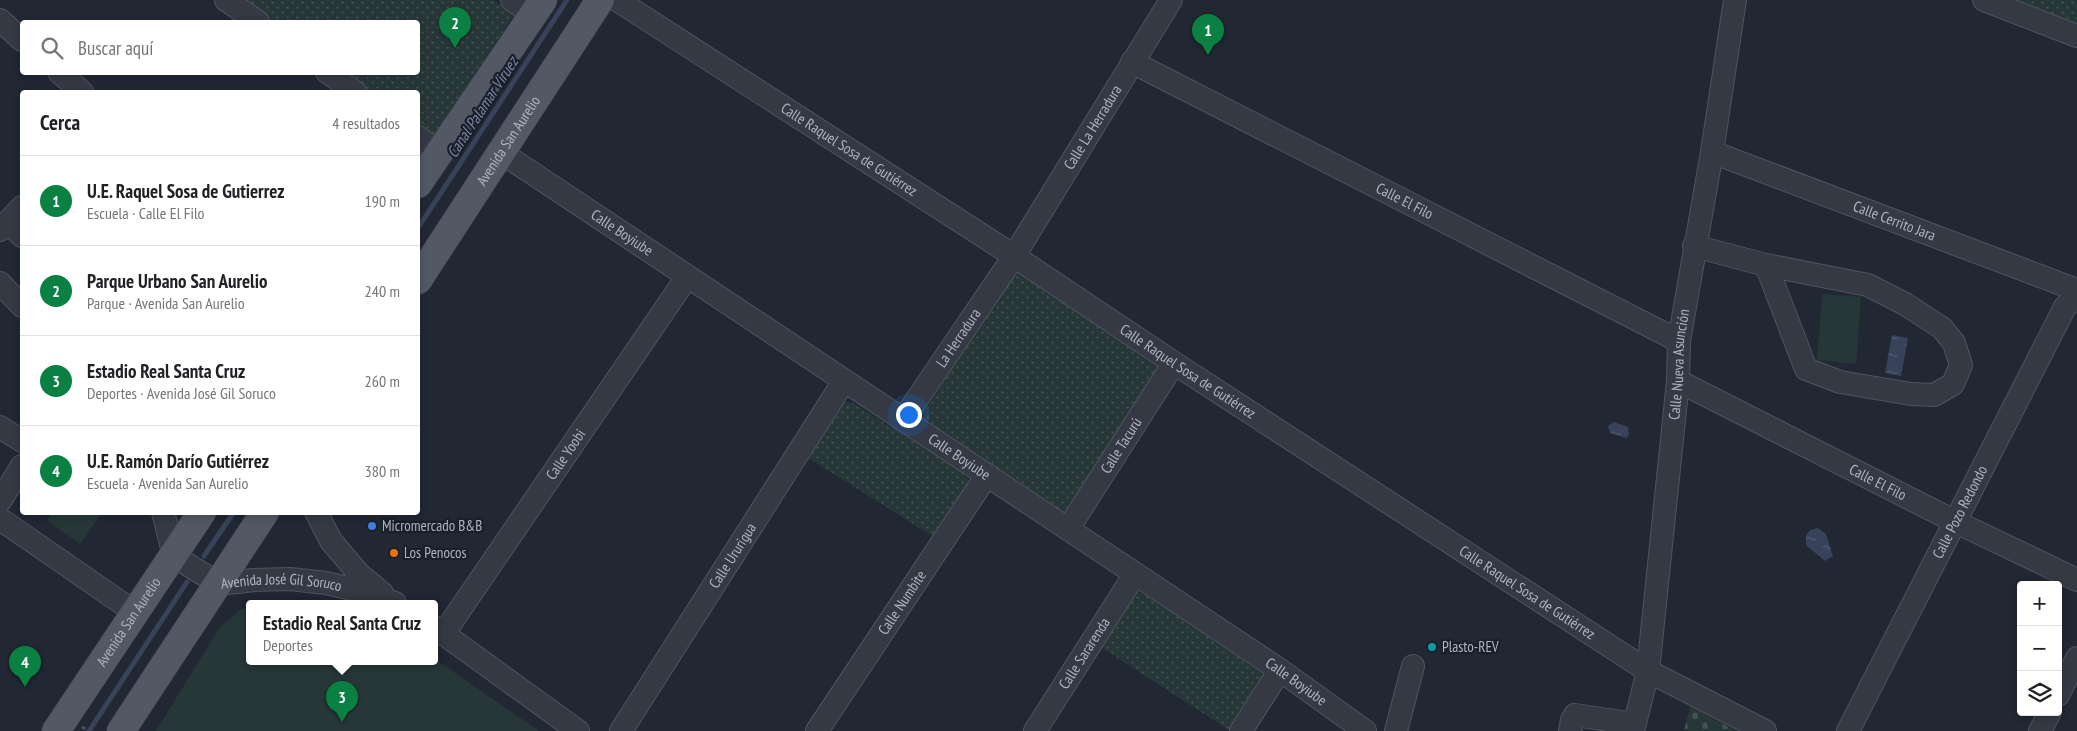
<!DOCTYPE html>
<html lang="es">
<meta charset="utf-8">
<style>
:root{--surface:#fff;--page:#f6f6f6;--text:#202124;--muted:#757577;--line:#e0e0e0;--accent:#0b8043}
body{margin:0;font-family:"PT Sans Narrow",sans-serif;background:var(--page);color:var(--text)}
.controls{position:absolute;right:15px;bottom:15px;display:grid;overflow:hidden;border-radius:5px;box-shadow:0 2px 8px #0003}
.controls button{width:45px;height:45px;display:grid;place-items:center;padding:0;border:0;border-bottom:1px solid var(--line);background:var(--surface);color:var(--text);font:25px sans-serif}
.you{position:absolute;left:908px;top:414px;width:18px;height:18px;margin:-12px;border:4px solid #fff;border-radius:50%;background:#1a73e8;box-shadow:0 0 0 8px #1a73e833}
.badge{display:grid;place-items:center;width:32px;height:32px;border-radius:50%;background:var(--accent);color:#fff;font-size:16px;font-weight:700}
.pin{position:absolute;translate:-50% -41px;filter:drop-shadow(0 1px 2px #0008)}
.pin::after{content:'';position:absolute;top:26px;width:18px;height:15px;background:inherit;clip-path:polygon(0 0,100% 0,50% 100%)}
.popup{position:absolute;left:246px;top:600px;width:192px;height:65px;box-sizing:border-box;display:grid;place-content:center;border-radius:5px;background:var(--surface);filter:drop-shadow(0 1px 4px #0005);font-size:16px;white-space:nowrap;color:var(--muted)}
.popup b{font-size:19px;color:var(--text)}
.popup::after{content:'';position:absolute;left:50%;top:100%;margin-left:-10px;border:10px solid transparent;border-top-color:var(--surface)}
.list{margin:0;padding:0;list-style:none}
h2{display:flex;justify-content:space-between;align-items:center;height:65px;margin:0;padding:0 20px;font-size:21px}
h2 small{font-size:16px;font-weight:400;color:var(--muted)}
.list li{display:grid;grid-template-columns:32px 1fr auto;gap:15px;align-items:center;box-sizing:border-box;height:90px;padding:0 20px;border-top:1px solid var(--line)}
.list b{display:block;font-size:19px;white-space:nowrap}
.list p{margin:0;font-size:16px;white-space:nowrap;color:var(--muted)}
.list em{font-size:16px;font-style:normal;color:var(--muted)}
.icon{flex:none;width:28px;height:28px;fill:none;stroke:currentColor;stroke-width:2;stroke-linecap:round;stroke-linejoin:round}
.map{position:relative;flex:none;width:2077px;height:731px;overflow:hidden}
.search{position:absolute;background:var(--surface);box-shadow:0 2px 8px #0003;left:20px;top:20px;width:400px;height:55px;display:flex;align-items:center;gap:12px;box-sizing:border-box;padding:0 18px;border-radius:5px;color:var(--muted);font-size:19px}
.panel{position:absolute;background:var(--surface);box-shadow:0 2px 8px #0003;left:20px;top:90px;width:400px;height:425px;border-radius:5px}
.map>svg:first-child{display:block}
.grass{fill:#273738}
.cemetery{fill:url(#cemetery-stones)}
.park{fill:url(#park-dots)}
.water{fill:url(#water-ripples)}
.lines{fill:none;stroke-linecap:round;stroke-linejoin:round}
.stream{stroke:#38435b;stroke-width:5}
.minor-casing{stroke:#4f545f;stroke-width:24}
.major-casing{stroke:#3e434e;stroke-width:29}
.path{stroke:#455256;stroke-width:3;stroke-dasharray:4 4;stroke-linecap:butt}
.minor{stroke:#343944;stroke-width:22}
.major{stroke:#525864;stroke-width:28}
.shop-dot{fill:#3f7fe0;stroke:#1a1f29;stroke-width:2}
.food-dot{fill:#e8710a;stroke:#1a1f29;stroke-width:2}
.culture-dot{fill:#0f9aa8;stroke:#1a1f29;stroke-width:2}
.labels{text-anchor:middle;stroke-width:4.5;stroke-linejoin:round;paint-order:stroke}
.street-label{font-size:15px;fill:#afb4c1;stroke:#1a1f29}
.poi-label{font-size:15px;fill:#afb4c1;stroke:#1a1f29;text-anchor:start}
.water-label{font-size:16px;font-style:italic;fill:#7a88a7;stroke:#1a1f29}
</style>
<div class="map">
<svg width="2077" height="731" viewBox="0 0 2077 731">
<defs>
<pattern id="cemetery-stones" width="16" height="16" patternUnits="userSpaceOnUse" patternTransform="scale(1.25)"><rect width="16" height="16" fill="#273738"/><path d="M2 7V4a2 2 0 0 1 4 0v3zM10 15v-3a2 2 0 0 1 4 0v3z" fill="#445253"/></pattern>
<pattern id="park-dots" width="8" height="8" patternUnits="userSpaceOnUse" patternTransform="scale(1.25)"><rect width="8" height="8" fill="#273738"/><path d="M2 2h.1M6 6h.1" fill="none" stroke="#445253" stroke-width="1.8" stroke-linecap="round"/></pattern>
<pattern id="water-ripples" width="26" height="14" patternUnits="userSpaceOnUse" patternTransform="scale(1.25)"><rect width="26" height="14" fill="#38435b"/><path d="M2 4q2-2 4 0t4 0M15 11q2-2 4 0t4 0" fill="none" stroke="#525c71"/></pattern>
</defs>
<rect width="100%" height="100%" fill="#212733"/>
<path class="grass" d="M 1822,294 L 1861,297 L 1856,364 L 1817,360 Z
M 52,513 L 52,512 L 102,513 L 80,544 L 47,520 Z
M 249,607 L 250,661 L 434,661 L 435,659 L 539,731 L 156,731 L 220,627 L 240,610 Z"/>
<path class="cemetery" d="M 1690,706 L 1736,731 L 1684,731 Z"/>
<path class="park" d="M 243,0 L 493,0 L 515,14 L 433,138 L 418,127 L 418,92 L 370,92 L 343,73 L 418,72 L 418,22 L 274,22 Z
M 2013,0 L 2077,0 L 2077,24 Z
M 1022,271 L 1159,368 L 1064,516 L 923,424 L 924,413 L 1009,277 L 1014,272 Z
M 844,402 L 853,403 L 963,473 L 968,479 L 969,490 L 937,539 L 802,454 L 838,403 Z
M 1136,592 L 1142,593 L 1256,662 L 1262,670 L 1263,677 L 1229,730 L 1096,644 Z"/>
<path class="water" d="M 1892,335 L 1908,338 L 1901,376 L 1885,373 Z
M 1614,422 L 1628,427 L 1629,434 L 1627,438 L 1610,433 L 1608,426 Z
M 1818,528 L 1826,534 L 1833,556 L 1825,561 L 1806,545 L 1806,535 L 1810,530 Z"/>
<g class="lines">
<path class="stream" d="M 418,228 L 567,0
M 204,556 L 234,512
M 89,731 L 187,582"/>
<defs>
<g id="minor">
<path d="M 226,0 L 258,22"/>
<path d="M 512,0 L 534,14"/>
<path id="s1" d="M 617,0 L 1014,256 L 1174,363 L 1648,671 L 1765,731"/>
<path d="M 1984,0 L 2077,36"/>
<path d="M 0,20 L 22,40"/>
<path id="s2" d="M 1132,62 L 1679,341"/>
<path d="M 59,72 L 82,92"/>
<path d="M 327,72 L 355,92"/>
<path d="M 418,137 L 438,152"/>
<path id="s3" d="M 1712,152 L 2077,290"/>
<path id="s4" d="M 502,153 L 1280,670 L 1365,731"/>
<path d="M 8,222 L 22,236"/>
<path d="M 0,230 L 22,207"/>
<path d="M 1694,246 L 1766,265 L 1868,285 L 1905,304 L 1942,328 L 1954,343 L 1961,365 L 1953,384 L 1934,395 L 1911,394 L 1840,382 L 1806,369 L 1766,265"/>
<path d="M 0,283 L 22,306"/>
<path id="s5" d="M 1678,381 L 1956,522 L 2077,580"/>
<path id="s6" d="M 903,420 L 1014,256 L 1171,0"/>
<path d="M 0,427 L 22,441"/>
<path d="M 0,501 L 22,466"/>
<path id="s7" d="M 163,512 L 174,556 L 219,584 L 254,580 L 290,579 L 326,583 L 361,591 L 395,603"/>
<path d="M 316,512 L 331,541 L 359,574 L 382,593"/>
<path d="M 0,519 L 136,613"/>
<path id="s8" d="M 1068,529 L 1174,363"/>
<path d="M 434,627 L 578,731"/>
<path id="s9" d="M 444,633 L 687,277"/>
<path d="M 2058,695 L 2077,658"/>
<path id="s10" d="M 621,731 L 844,381"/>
<path id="s11" d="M 817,731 L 987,475"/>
<path id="s12" d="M 1035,731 L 1135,574"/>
<path d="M 1241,731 L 1280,670"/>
<path d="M 1396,731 L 1413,666"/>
<path d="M 1570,731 L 1572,720 L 1575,715 L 1635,724"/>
<path id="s13" d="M 1633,731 L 1648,671 L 1678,381 L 1679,341 L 1712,152 L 1735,0"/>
<path id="s14" d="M 1848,731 L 2065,307 L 2077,297"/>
<path d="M 2040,731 L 2050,712"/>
</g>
<g id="major">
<path d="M 418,184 L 543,0"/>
<path id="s15" d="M 418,280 L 600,0"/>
<path id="s16" d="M 56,731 L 202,512"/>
<path d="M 121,731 L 265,512"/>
</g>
</defs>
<use href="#minor" class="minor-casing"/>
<use href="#major" class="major-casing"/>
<path class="path" d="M 82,727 L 89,731"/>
<use href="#minor" class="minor"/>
<use href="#major" class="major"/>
</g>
<circle class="shop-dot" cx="372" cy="526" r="5"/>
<circle class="food-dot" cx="394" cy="553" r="5"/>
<circle class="culture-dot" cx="1432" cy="647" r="5"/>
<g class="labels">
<g class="street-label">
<text dy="5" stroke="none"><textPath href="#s6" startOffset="349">Calle La Herradura</textPath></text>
<text dy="5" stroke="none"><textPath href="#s15" startOffset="166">Avenida San Aurelio</textPath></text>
<text dy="5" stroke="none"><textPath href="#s1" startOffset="276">Calle Raquel Sosa de Gutiérrez</textPath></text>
<text dy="5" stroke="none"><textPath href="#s2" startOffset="306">Calle El Filo</textPath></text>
<text dy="5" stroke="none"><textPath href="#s3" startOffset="195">Calle Cerrito Jara</textPath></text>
<text dy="5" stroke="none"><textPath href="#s4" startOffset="144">Calle Boyiube</textPath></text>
<text dy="5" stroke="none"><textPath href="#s6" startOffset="99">La Herradura</textPath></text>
<text dy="5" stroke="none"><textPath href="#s13" startOffset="370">Calle Nueva Asunción</textPath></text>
<text dy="5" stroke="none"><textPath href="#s1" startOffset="681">Calle Raquel Sosa de Gutiérrez</textPath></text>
<text dy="5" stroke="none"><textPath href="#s8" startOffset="99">Calle Tacurú</textPath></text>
<text dy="5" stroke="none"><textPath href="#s9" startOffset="216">Calle Yoobi</textPath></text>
<text dy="5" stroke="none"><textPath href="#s4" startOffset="549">Calle Boyiube</textPath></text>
<text dy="5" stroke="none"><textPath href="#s5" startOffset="224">Calle El Filo</textPath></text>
<text dy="5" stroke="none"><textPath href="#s14" startOffset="246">Calle Pozo Redondo</textPath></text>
<text dy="5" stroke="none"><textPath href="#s10" startOffset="208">Calle Ururigua</textPath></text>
<text dy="5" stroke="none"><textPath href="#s7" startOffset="161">Avenida José Gil Soruco</textPath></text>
<text dy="5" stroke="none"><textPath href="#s1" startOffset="1086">Calle Raquel Sosa de Gutiérrez</textPath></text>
<text dy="5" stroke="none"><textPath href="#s11" startOffset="154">Calle Numbite</textPath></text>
<text dy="5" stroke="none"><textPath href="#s16" startOffset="131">Avenida San Aurelio</textPath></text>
<text dy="5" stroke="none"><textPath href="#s12" startOffset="92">Calle Sararenda</textPath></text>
<text dy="5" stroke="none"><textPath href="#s4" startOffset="954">Calle Boyiube</textPath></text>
</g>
<g class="poi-label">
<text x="382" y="531">Micromercado B&amp;B</text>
<text x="404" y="558">Los Penocos</text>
<text x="1442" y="652">Plasto-REV</text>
</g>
<g class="water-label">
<text transform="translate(482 107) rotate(-57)" y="6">Canal Palamar Viruez</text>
</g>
</g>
</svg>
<div class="controls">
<button>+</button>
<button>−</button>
<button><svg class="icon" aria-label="layers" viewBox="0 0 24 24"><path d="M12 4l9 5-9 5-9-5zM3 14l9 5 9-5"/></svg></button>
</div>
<div class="you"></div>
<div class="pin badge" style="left:1208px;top:55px">1</div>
<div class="pin badge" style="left:455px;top:48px">2</div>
<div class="pin badge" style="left:342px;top:722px">3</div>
<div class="popup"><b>Estadio Real Santa Cruz</b>Deportes</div>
<div class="pin badge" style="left:25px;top:687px">4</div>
<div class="search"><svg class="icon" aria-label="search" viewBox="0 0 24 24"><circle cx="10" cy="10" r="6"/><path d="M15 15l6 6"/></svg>Buscar aquí</div>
<section class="panel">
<h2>Cerca<small>4 resultados</small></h2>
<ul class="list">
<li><span class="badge">1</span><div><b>U.E. Raquel Sosa de Gutierrez</b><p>Escuela · Calle El Filo</p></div><em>190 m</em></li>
<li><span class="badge">2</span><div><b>Parque Urbano San Aurelio</b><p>Parque · Avenida San Aurelio</p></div><em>240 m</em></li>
<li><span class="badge">3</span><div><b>Estadio Real Santa Cruz</b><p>Deportes · Avenida José Gil Soruco</p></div><em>260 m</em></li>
<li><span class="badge">4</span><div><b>U.E. Ramón Darío Gutiérrez</b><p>Escuela · Avenida San Aurelio</p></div><em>380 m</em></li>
</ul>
</section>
</div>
